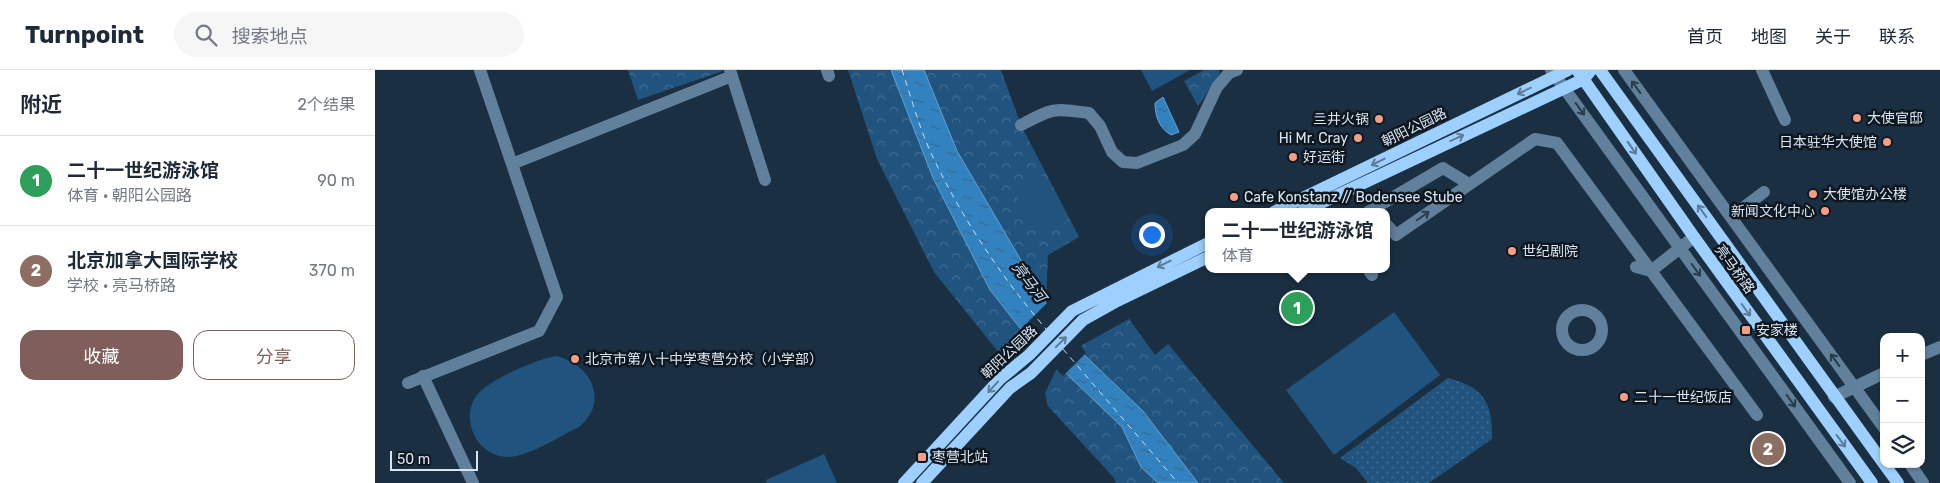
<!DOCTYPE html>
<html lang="zh">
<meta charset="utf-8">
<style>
:root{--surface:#fff;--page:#f6f6f7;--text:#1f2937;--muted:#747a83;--line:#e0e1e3;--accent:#7f5e5b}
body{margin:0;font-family:Rubik,"Noto Sans SC",sans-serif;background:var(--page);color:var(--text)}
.controls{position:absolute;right:15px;bottom:15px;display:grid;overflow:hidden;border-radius:10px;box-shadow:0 1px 4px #0004}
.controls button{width:45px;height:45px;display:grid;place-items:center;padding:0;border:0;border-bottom:1px solid var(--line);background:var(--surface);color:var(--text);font:25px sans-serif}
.scale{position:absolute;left:15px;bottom:12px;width:88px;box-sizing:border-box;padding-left:5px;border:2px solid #d8e5f1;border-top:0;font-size:14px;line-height:18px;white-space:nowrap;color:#d8e5f1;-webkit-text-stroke:4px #0e171f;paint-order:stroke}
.you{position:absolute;left:776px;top:164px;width:18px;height:18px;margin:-12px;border:4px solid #fff;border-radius:50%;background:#1a73e8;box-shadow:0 0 0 8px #1a73e833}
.badge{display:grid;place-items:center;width:32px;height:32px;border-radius:50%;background:var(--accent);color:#fff;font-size:16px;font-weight:700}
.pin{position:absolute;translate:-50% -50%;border:2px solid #fff;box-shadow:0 1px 5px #0006}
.popup{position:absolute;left:830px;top:138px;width:185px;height:65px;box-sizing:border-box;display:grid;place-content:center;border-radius:10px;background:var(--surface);filter:drop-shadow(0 1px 4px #0005);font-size:16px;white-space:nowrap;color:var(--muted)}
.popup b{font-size:19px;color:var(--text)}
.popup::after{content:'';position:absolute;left:50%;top:100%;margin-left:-10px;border:10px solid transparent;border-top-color:var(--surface)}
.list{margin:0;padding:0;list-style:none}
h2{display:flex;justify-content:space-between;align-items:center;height:65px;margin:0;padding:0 20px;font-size:21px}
h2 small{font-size:16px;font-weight:400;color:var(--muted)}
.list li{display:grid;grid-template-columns:32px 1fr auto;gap:15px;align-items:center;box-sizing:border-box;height:90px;padding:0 20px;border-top:1px solid var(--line)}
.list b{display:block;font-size:19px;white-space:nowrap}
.list p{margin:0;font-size:16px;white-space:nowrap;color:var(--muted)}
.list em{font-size:16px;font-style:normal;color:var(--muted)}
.actions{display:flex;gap:10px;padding:15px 20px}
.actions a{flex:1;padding:11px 0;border:1px solid var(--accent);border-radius:15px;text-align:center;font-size:18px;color:var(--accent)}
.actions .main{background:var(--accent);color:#fff}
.icon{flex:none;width:28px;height:28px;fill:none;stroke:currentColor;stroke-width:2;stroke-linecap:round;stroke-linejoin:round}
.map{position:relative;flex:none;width:1565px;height:413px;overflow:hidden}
header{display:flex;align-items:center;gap:30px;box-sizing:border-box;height:70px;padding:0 25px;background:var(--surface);border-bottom:1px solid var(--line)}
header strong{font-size:24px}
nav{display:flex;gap:28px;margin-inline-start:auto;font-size:18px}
.search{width:350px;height:45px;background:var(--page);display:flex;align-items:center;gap:12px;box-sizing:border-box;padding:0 18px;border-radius:28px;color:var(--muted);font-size:19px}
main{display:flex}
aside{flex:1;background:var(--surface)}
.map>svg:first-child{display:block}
.grass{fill:url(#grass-dots)}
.park{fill:url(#park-crowns)}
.garden{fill:#20547e}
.water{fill:url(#water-ripples);stroke:#64a0cf}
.pier{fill:#1a3042}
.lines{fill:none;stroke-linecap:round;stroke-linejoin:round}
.ferry{stroke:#cbdeef;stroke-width:1;stroke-dasharray:6 5;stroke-linecap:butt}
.minor{stroke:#61809b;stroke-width:12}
.major{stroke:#9dd0fe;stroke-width:12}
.oneway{stroke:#2b3c4a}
.oneway2{stroke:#5d7d9a}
.poi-dot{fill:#f49e87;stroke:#0e171f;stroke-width:2}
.labels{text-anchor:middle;stroke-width:5;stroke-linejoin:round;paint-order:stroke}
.poi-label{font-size:14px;fill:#d8e5f1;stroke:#0e171f;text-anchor:start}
.street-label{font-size:14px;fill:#d8e5f1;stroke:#0e171f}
.water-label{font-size:15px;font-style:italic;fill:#cbdeef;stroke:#0e171f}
</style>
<header>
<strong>Turnpoint</strong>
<div class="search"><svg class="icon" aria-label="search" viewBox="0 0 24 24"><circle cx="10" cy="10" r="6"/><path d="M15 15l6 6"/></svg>搜索地点</div>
<nav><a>首页</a><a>地图</a><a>关于</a><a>联系</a></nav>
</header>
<main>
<aside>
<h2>附近<small>2个结果</small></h2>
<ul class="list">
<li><span class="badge" style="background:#2e9e5b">1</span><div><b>二十一世纪游泳馆</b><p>体育 · 朝阳公园路</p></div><em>90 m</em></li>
<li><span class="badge" style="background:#8d6e63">2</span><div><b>北京加拿大国际学校</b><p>学校 · 亮马桥路</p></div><em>370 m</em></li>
</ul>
<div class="actions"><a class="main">收藏</a><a>分享</a></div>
</aside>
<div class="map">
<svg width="1565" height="413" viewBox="0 0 1565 413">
<defs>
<pattern id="grass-dots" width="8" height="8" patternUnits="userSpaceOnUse" patternTransform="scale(1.25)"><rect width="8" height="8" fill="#20547e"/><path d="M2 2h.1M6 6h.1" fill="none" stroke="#406c91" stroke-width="1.8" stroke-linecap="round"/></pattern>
<pattern id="park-crowns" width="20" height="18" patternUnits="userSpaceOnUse" patternTransform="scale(1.25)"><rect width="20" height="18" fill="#20547e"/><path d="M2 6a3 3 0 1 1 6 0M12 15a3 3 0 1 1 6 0" fill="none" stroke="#406c91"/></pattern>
<pattern id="water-ripples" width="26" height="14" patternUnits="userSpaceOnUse" patternTransform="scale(1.25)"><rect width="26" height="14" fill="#3382c0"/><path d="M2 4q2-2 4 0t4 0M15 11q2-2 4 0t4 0" fill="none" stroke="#396a90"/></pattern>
</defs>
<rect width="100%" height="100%" fill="#1a3042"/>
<path class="grass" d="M 1073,308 C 1108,317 1118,332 1117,369 L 1054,413 L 993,413 L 981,398 L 965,388 Z"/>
<path class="park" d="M 253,0 L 347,0 L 348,1 L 263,30 Z
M 473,0 L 516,0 L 558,108 L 615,220 L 647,261 L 625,284 L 559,202 L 502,89 Z
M 549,0 L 626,0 L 646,55 L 704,167 L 673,185 L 671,233 L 582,81 Z
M 829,0 L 844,0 L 845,3 L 823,36 L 809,11 Z
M 754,249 L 780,285 L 793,274 L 909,413 L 823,413 L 768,341 L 702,278 Z
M 683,296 L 747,357 L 766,397 L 783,413 L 741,413 L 739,408 L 673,336 L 670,323 Z"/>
<path class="garden" d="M 766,0 L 815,0 L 777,21 Z
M 664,101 L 692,151 L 665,167 L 636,117 Z
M 1019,242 L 1065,305 L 959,385 L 911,320 Z
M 181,286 C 216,294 235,331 204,357 C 185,366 153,387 133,387 C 102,387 84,349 102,325 C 113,310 162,289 181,286 Z
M 449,384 L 462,413 L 392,413 L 391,410 Z"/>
<path class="water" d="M 516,0 L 549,0 L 582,81 L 671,233 L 702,278 L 768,341 L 823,413 L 783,413 L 766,397 L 747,357 L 648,262 L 615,220 L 558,108 Z
M 788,27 L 804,62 L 796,65 C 784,58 780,46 780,33 Z"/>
<path class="pier" d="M 673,232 L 711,283 L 688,306 L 644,261 Z"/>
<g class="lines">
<path class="ferry" d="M 527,0 C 536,27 544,57 556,83 C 586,147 625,205 671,259
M 688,279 L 803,413"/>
<path class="minor" d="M 355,0 L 390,110
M 452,0 L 454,6
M 1176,0 L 1475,413
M 1249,0 L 1509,358
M 1387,0 L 1410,50
M 646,55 C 678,38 678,38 714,43 L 725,56 L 737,82 L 748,92 L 762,93 L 808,75 L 820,64 L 842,17 L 854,3 L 862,0
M 137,94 L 357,6
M 993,142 L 1068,98 L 1094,114
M 1356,147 L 1389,122
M 1011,154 L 1021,165 L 1160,69 L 1182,73 L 1382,345
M 1261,197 L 1276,201 L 1319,167
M 993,199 L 997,205
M1187 260a20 20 0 1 1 40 0a20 20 0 1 1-40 0Z
M 1546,285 L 1565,277
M 48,306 L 98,413
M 33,313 L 164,261 L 182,227 L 105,0
M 1459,327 L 1509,303
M 1535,394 L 1548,413"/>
<path class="major" d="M 1202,0 L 1319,167 L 1497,413
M 1225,0 L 1509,394
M 899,142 L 1193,0
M 927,142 L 1209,9 L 1216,0
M 1509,394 L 1523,413
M 529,413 L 625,309 L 654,285 L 697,241 L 833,173
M 547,413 L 635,318 L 656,303 L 708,250 L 742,231 L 833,187"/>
</g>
<defs><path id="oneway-shaft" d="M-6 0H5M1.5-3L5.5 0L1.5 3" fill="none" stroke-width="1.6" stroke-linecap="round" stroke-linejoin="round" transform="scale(1.25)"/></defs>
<g class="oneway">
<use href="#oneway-shaft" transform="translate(1261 17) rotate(-126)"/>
<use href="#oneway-shaft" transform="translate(1205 39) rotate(54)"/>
<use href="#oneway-shaft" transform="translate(1048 146) rotate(-35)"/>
<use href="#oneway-shaft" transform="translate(1321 200) rotate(54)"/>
<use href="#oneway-shaft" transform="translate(1460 290) rotate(-126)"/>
<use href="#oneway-shaft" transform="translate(1416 331) rotate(54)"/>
</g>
<g class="oneway2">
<use href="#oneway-shaft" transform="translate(1149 21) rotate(154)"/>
<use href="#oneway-shaft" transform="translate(1082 68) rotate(-25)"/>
<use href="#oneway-shaft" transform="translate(1257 78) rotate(55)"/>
<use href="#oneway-shaft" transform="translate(1003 92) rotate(154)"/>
<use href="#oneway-shaft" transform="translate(1327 141) rotate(-126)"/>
<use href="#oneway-shaft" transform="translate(789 194) rotate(154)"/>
<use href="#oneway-shaft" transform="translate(1371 240) rotate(54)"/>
<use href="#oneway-shaft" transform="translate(686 272) rotate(-45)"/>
<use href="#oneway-shaft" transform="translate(618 317) rotate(133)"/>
<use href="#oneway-shaft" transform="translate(1466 371) rotate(54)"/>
</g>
<g class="poi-dot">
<circle cx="1482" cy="48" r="5"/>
<circle cx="1004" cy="49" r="5"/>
<circle cx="983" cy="68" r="5"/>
<circle cx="1512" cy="72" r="5"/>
<circle cx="918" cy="87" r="5"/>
<circle cx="1438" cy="124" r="5"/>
<circle cx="859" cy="127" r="5"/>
<circle cx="1450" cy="141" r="5"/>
<circle cx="1137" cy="181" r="5"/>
<rect x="1366" y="255" width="10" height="10" rx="2.5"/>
<circle cx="200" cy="289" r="5"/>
<circle cx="1249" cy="327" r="5"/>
<rect x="542" y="382" width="10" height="10" rx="2.5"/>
</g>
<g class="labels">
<g class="poi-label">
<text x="1492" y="53">大使官邸</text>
<text x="994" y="54" text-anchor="end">亖井火锅</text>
<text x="973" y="73" text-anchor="end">Hi Mr. Cray</text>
<text x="1502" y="77" text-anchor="end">日本驻华大使馆</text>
<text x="928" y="92">好运街</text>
<text x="1448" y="129">大使馆办公楼</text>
<text x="869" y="132">Cafe Konstanz // Bodensee Stube</text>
<text x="1440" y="146" text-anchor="end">新闻文化中心</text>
<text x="1147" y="186">世纪剧院</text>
<text x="1381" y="265">安家楼</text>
<text x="210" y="294">北京市第八十中学枣营分校（小学部）</text>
<text x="1259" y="332">二十一世纪饭店</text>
<text x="557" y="392">枣营北站</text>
</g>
<g class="street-label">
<text transform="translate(1039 57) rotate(-26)" y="5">朝阳公园路</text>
<text transform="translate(1360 199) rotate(54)" y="5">亮马桥路</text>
<text transform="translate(634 282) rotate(-43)" y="5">朝阳公园路</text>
</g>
<g class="water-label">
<text transform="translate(654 212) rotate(53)" y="5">亮马河</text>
</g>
</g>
</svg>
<div class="controls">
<button>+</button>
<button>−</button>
<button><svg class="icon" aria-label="layers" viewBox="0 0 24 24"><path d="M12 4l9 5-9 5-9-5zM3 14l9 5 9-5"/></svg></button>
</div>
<div class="scale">50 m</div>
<div class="you"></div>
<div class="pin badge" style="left:922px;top:238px;background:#2e9e5b">1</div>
<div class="popup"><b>二十一世纪游泳馆</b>体育</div>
<div class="pin badge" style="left:1393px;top:379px;background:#8d6e63">2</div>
</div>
</main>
